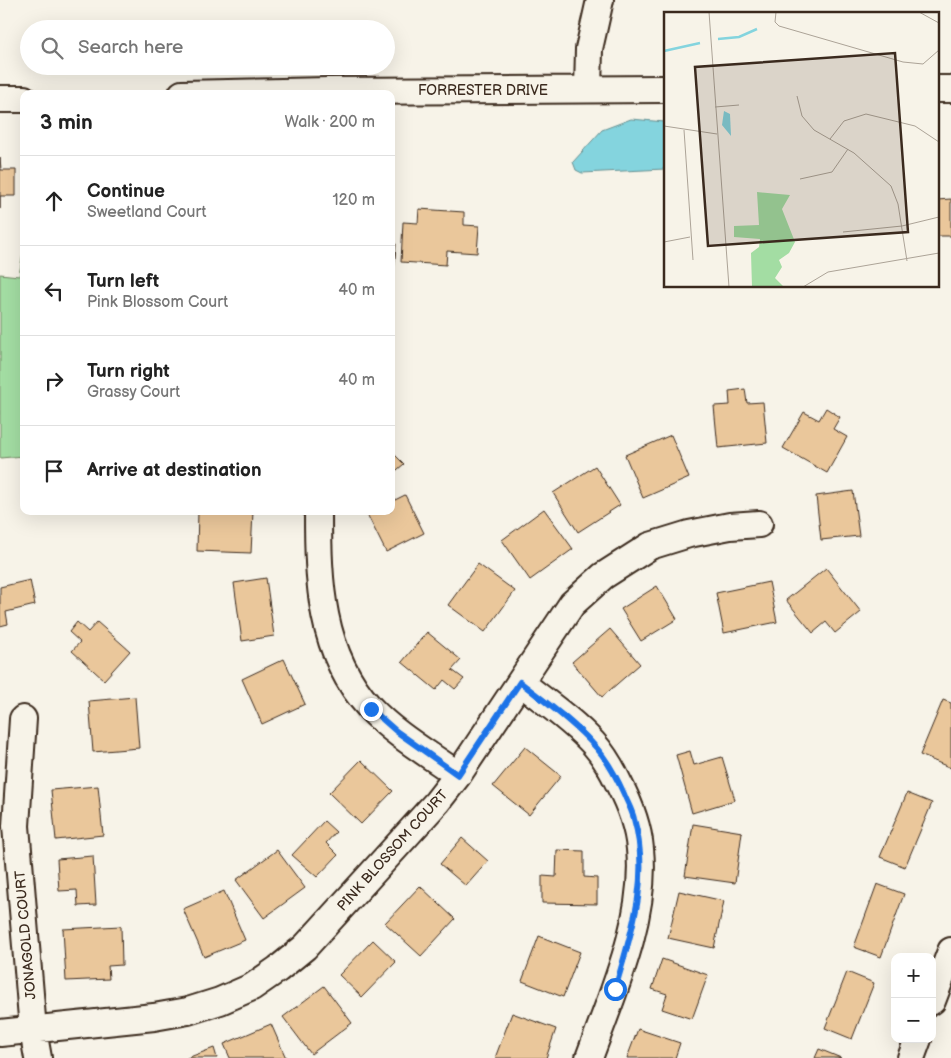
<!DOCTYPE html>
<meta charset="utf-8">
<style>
:root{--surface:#fff;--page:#f6f6f6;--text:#222;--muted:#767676;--line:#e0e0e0}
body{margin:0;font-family:"Balsamiq Sans",sans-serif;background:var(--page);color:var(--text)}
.controls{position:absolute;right:15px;bottom:15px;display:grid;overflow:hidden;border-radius:10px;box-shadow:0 5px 20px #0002}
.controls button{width:45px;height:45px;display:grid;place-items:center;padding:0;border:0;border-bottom:1px solid var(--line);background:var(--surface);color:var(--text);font:25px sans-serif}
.stop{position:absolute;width:15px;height:15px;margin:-11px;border:4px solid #1a73e8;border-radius:50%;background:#fff}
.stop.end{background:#1a73e8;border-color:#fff;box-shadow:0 1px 5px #0008}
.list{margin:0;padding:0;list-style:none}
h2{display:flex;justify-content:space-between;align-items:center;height:65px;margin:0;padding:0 20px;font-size:21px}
h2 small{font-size:16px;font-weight:400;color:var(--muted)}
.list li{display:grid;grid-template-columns:32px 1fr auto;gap:15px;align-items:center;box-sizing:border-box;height:90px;padding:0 20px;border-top:1px solid var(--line)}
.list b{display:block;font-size:19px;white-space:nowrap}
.list p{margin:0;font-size:16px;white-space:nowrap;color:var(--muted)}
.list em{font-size:16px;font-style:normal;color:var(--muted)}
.icon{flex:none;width:28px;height:28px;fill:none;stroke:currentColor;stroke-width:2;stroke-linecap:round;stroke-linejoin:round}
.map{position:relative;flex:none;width:951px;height:1058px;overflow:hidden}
.search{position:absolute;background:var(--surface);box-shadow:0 5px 20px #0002;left:20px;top:20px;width:375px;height:55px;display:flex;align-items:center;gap:12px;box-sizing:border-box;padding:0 18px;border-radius:28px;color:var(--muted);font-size:19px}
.panel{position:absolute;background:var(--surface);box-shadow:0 5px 20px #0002;left:20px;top:90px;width:375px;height:425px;border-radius:10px}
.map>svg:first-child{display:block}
.green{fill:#a3dda3;stroke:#6f8460}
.water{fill:#84d4de;stroke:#679091}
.building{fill:#eac79b;stroke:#3b2a1e}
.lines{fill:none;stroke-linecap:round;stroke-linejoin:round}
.minor-casing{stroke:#3b2a1e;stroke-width:30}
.minor{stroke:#f7f3e8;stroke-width:26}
.route{stroke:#1a73e8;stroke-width:6}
.labels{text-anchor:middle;stroke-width:4;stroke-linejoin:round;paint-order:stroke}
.street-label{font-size:14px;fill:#3b2a1e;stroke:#f7f3e8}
.inset-river{fill:none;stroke:#84d4de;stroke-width:2.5}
.inset-road{fill:none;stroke:#aca397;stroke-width:1}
.view{fill:#3b2a1e;fill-opacity:0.15;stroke:#3b2a1e;stroke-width:2.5}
.inset-edge{fill:none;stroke:#3b2a1e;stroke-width:2.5}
</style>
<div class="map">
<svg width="951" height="1058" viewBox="0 0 951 1058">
<rect width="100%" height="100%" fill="#f7f3e8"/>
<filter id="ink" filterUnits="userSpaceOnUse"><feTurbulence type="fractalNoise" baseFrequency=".02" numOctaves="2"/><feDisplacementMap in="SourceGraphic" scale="10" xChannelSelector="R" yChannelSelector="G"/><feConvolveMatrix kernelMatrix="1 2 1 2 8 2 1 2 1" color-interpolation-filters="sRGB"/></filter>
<g filter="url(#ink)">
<path class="green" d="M 24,246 L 24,456 L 0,458 L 0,274 L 19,276 Z"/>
<path class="water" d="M 631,119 L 665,122 L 665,169 L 582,173 L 576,170 L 573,162 L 602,130 Z"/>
<path class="building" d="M 0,157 L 1,170 L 16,170 L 16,196 L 0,196 L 0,209 Z
M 951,199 L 951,236 L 937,236 L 937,200 Z
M 419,209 L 464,212 L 464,225 L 479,226 L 477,253 L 447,251 L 446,265 L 401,262 L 403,222 L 418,223 Z
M 391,244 L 396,244 L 394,274 L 391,273 Z
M 745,389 L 747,403 L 763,402 L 767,443 L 718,448 L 714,406 L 730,405 L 729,391 Z
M 826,408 L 840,417 L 833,429 L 847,437 L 827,473 L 783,448 L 804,412 L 819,420 Z
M 671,435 L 689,478 L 643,498 L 625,455 Z
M 391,451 L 404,464 L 391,475 Z
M 595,466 L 620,505 L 578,532 L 553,493 Z
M 853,491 L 859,536 L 821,540 L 816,496 Z
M 405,495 L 424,533 L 386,552 L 367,514 L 373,511 L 391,511 L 391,502 Z
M 544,509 L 573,549 L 530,580 L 502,540 Z
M 198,511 L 253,511 L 251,553 L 197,551 Z
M 478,564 L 515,591 L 485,632 L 448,605 Z
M 826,568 L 861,612 L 835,633 L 826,622 L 813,633 L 786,600 Z
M 266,578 L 274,636 L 242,641 L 234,583 Z
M 30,580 L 35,605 L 6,612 L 8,624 L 0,626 L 0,587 Z
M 769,582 L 777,622 L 724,633 L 716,593 Z
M 657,586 L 677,619 L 641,641 L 621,609 Z
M 77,622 L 88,632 L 97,622 L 130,651 L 104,680 L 72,651 L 80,642 L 69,632 Z
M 610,629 L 640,664 L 602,697 L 572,662 Z
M 427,632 L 461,660 L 452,670 L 464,679 L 455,689 L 444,680 L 436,690 L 402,662 Z
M 284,659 L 305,704 L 262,724 L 242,679 Z
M 135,697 L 139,748 L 93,752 L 89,701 Z
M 943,700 L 951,703 L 951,768 L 920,755 Z
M 525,747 L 561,776 L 529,815 L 493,786 Z
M 690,751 L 694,765 L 722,757 L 735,800 L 692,813 L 676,755 Z
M 361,760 L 393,791 L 361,824 L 329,793 Z
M 98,786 L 103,835 L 56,840 L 51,790 Z
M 907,793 L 932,803 L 905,867 L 880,857 Z
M 324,821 L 336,832 L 326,843 L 338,855 L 317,877 L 292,855 Z
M 693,824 L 742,832 L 735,883 L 685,876 Z
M 462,838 L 488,861 L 466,886 L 440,864 Z
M 277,850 L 305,888 L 264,918 L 236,880 Z
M 557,850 L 584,851 L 584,877 L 597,878 L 597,904 L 542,903 L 542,876 L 556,877 Z
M 93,856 L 96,905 L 78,906 L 77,890 L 59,891 L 57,859 Z
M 877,884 L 904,894 L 881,957 L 854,947 Z
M 420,886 L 455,919 L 421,956 L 385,923 Z
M 224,891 L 245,940 L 204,957 L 183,909 Z
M 679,891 L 724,901 L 714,948 L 668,938 Z
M 121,926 L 122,965 L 108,966 L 109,979 L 66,981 L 63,929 Z
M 539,936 L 580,952 L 563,997 L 522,981 Z
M 373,940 L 396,962 L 362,997 L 339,975 Z
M 662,959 L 708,975 L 692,1019 L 662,1009 L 667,994 L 652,989 Z
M 847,972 L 874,983 L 852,1039 L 825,1028 Z
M 324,986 L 352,1023 L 311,1054 L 283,1017 Z
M 512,1013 L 556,1029 L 546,1058 L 495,1058 Z
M 271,1024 L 286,1058 L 230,1058 L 224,1044 Z
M 638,1029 L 680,1043 L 675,1058 L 627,1058 Z
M 214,1048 L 217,1058 L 187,1058 Z
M 819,1049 L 841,1058 L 815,1058 Z"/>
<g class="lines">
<defs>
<path id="minor" d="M 588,89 L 589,49 L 600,0
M 937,89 L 951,89
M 182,94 L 327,91 L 665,89
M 0,99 L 24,99
M 318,511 C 318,582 320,653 370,708 C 395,735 429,754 458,775
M 520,682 C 544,701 572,720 593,743 C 604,755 612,769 619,784 C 630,805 638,826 640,849 C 647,917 612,995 589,1058
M 23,719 L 16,826 L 33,1030 L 38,1058
M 932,1001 L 951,951
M 0,1033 L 154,1017 L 188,1011 L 220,1001 L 252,987 L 278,969 L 305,947 L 437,802 L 458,775 L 572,604 L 603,576 L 650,546 L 689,534 L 730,526 L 759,524
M 911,1058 L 918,1039"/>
</defs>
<use href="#minor" class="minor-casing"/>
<use href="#minor" class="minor"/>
</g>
</g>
<g class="lines" filter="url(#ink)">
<path class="route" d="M 371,709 L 396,731 L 458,775 L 520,682 C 544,701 571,720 592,743 C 606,757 616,776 624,794 C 627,802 632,810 634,819 C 651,877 631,934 615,989"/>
</g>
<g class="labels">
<g class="street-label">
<text x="483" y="95">FORRESTER DRIVE</text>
<text transform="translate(392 850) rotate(-48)" y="5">PINK BLOSSOM COURT</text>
<text transform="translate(25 935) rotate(-95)" y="5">JONAGOLD COURT</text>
</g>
</g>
<g transform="translate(664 12)">
<rect width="275" height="275" fill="#f7f3e8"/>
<path d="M 93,180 L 126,183 L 118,197 L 131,230 L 125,241 L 115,248 L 118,255 L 111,266 L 120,275 L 88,275 L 87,241 L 95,235 L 96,227 L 70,225 L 70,214 L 95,213 Z" fill="#a3dda3"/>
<path d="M 60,99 L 66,102 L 67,124 L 58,113 Z" fill="#84d4de"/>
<path class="inset-river" d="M 54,27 L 75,25 L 93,17M 0,39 L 36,31"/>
<path class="inset-road" d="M 45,0 L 65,275M 112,0 L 111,10 L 115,14 L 239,50 L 259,52 L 275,38M 255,0 L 275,11M 133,84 L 138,104 L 150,118 L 190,141 L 227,174 L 234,192 L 243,249M 51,95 L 75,93M 0,114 L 53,122M 20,118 L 29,248M 166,127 L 180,109 L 202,102 L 251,114 L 275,130M 136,167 L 168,160 L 184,137M 179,220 L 238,214 L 275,205M 0,230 L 26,225M 139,275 L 164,260 L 275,241"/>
<path class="view" d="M 231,41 L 244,220 L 44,234 L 31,55 Z"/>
<rect width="275" height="275" class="inset-edge"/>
</g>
</svg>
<div class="controls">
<button>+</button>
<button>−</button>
</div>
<div class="stop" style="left:615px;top:989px"></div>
<div class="stop end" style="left:371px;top:709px"></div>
<div class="search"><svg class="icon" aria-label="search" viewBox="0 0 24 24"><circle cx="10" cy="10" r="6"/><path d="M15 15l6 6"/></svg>Search here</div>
<section class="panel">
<h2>3 min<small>Walk · 200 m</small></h2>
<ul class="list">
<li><svg class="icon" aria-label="ahead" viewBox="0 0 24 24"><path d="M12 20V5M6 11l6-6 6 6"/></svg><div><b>Continue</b><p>Sweetland Court</p></div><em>120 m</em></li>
<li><svg class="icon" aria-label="left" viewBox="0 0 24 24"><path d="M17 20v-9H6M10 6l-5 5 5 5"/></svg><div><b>Turn left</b><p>Pink Blossom Court</p></div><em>40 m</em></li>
<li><svg class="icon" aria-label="right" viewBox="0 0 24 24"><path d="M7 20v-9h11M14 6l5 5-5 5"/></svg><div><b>Turn right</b><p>Grassy Court</p></div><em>40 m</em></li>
<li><svg class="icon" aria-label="arrive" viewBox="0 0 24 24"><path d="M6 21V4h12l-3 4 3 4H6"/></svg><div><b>Arrive at destination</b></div></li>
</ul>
</section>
</div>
